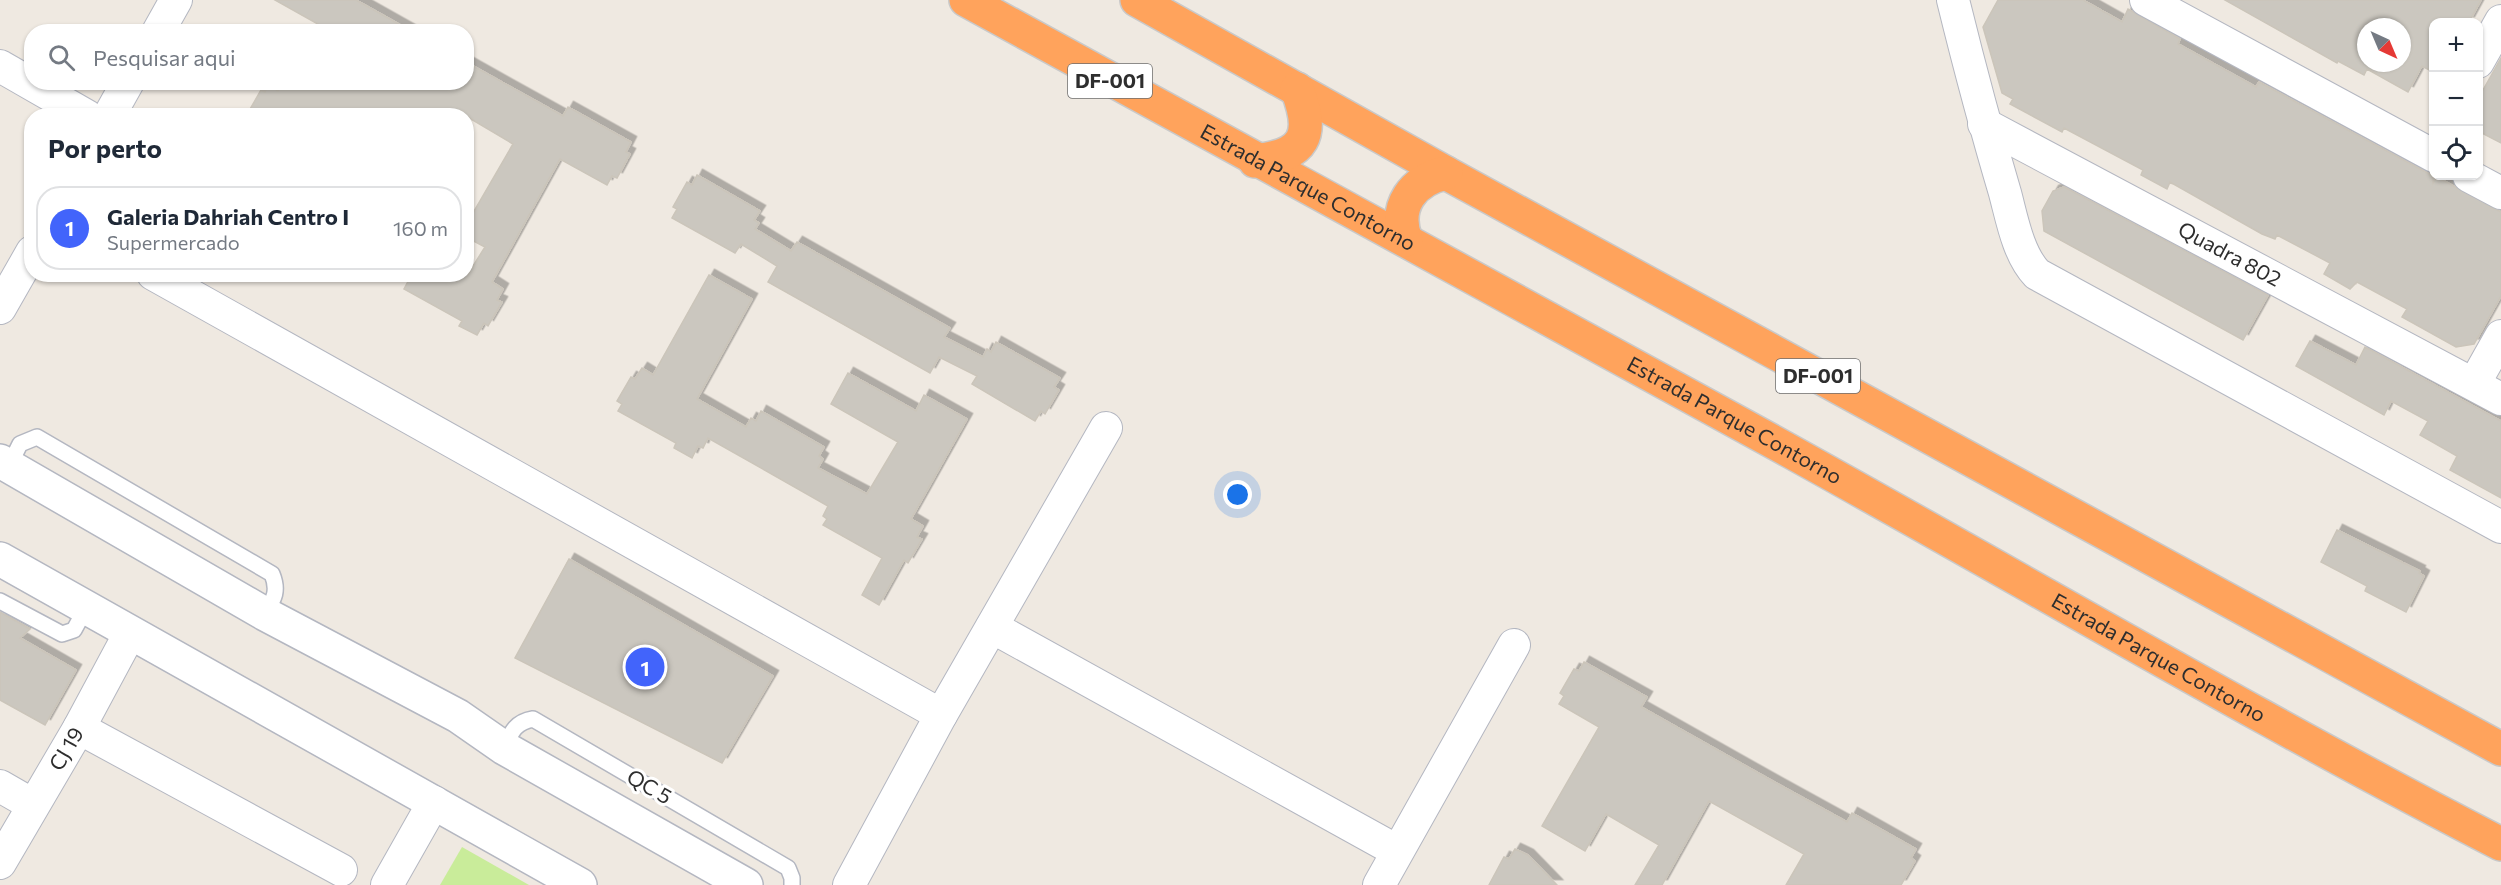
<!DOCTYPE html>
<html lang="pt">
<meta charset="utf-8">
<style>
:root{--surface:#fff;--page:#f2f2f3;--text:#1f2937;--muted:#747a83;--line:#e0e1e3;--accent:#4264fb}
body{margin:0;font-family:Commissioner,sans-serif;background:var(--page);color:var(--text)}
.controls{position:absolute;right:18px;top:18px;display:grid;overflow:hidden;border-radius:12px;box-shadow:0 2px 4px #0004}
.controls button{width:54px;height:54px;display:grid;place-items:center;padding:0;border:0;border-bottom:2px solid var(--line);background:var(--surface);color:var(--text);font:30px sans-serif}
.compass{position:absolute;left:2357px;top:18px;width:54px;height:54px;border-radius:50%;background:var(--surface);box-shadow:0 2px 4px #0004;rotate:136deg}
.you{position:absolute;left:1238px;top:495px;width:21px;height:21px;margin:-15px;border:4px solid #fff;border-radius:50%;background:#1a73e8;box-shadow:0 0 0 9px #1a73e833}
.badge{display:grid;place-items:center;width:39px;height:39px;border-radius:50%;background:var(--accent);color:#fff;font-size:20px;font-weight:700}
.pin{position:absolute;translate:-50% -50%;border:3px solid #fff;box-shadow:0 2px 6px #0006}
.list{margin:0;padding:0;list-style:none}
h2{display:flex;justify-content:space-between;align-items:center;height:78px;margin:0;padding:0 24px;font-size:26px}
h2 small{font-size:20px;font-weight:400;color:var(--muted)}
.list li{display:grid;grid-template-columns:39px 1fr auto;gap:18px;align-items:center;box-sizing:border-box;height:84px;margin:0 12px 12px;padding:0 12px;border:2px solid var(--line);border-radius:24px}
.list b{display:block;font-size:22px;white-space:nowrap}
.list p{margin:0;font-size:20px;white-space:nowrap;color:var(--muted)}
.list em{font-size:20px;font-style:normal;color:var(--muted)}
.icon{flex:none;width:33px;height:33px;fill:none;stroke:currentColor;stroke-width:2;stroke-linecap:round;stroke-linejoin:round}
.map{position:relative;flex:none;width:2501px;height:885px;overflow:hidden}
.search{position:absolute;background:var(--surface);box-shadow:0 2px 4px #0004;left:24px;top:24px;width:450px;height:66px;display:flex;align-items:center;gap:15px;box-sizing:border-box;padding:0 21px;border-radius:24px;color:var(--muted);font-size:22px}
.panel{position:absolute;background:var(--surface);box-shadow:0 2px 4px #0004;left:24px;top:108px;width:450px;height:174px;border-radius:24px}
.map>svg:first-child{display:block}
.pitch{fill:#c9ec9a}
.building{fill:#cbc7bf;stroke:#cbc5ba;stroke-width:1.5;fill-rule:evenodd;filter:url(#shadow)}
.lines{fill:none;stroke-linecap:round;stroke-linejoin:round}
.lane-casing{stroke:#b4b7c1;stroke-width:18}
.street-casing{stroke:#b4b7c1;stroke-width:34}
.secondary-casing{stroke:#b4b7c1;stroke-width:36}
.highway-casing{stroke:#c9c9c9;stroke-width:36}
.lane{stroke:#fff;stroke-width:15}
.street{stroke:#fff;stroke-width:32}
.secondary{stroke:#fff;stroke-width:33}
.highway{stroke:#ffa35c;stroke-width:33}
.labels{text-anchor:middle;stroke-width:6;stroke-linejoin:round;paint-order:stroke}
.shield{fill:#fff;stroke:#6d6d6d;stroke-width:1.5}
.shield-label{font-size:20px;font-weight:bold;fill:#2e2e2e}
.street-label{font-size:21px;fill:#2e2e2e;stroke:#fff}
</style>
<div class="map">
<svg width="2501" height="885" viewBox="0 0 2501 885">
<defs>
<filter id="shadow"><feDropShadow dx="5.5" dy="-5.5" stdDeviation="0" flood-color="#0004"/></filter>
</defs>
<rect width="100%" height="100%" fill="#efe9e1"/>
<path class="pitch" d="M 462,847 L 529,885 L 440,885 Z"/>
<path class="building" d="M 275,0 L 356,0 L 413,32 L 332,32 Z
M 1998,0 L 2083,0 L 2122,22 L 2128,9 L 2180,39 L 2178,44 L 2256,87 L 2259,82 L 2433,176 L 2433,183 L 2437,177 L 2501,212 L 2501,296 L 2474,344 L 2456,347 L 2402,317 L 2407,309 L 2357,282 L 2350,289 L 2324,274 L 2330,263 L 2277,235 L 2275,239 L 2262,234 L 2170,182 L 2167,189 L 2141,175 L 2143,170 L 2064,128 L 2062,132 L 2010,104 L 2013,99 L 2002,93 L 1983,27 Z
M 2225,0 L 2481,0 L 2469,22 L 2433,22 L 2433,72 L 2422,66 L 2408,92 L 2367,69 L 2364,75 L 2338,61 L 2337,63 ZM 2366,27 L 2402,27 L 2402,63 L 2366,63 Z
M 2501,58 L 2501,143 L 2478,131 L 2478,99 Z
M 466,62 L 563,116 L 568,107 L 631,142 L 626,152 L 630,154 L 617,178 L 612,176 L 607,185 L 560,159 L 492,282 L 503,289 L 497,300 L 502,302 L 488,326 L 484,323 L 477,335 L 459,326 L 462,321 L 404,289 L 412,274 L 468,274 L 485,247 L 466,237 L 466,225 L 513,144 L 466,116 L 246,116 L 261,90 L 265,92 L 268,85 L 278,91 L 283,82 L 466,82 Z
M 697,175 L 760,211 L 754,220 L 759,223 L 755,229 L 791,251 L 797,242 L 950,328 L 944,337 L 983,357 L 987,349 L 991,352 L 996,342 L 1060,378 L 1054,387 L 1059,390 L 1045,414 L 1041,411 L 1035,421 L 972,384 L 977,376 L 939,357 L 930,373 L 768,282 L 777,266 L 741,244 L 735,253 L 672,218 L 677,209 L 673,207 L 687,182 L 692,185 Z
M 2064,187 L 2268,295 L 2243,340 L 2044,231 L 2042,211 L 2053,191 Z
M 709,275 L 752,299 L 697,399 L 746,427 L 751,418 L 756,421 L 761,411 L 824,447 L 819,456 L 823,459 L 818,468 L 867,494 L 898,442 L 831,404 L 848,373 L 916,411 L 924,395 L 967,419 L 911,519 L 923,526 L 917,537 L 922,539 L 908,563 L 904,560 L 879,605 L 862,595 L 882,558 L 823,525 L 827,519 L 823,516 L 828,506 L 708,438 L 703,448 L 698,446 L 692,458 L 674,448 L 676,443 L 618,411 L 622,404 L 617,401 L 631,377 L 635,379 L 642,368 L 653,375 Z
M 2310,341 L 2356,365 L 2365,347 L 2501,421 L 2501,498 L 2450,470 L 2457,456 L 2420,435 L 2428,421 L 2391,401 L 2384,415 L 2296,366 Z
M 2337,530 L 2420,571 L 2419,573 L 2424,576 L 2406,612 L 2365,591 L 2367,586 L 2321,562 Z
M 569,559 L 773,676 L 722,763 L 515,658 Z
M 0,612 L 30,629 L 20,638 L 76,670 L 45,725 L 0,700 Z
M 1584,662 L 1647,697 L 1641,707 L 1776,783 L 1847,822 L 1852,813 L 1916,849 L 1911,858 L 1915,861 L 1901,885 L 1786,885 L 1804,854 L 1709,801 L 1662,885 L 1635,885 L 1659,845 L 1606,814 L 1585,851 L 1542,826 L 1599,727 L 1559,704 L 1564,696 L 1560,693 L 1574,669 L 1579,671 Z
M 1515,849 L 1528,855 L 1557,885 L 1489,885 L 1504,857 L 1509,859 Z"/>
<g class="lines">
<defs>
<path id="lane" d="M 9,466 L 20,444 L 37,437 L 272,574 C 279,591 274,599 265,614
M 0,601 L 62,634 L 74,630 L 86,608
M 504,748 C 511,733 515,722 533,719 L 788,868 L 792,878 L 792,885"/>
<g id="street">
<path d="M 1953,0 C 1969,65 1986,129 2005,193 C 2012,219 2018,254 2037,274 L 2501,527"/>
<path d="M 2146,0 L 2434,156"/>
<path d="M 158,32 L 176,0"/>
<path d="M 2478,62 L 2501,21"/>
<path d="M 0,66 L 87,116"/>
<path d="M 109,116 L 128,82"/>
<path id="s1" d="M 1984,124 L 2501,399"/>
<path d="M 2469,176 L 2501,193"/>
<path d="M 153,274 L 941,715"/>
<path d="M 0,308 L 32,252"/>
<path d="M 2474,384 L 2501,336"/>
<path d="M 992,627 L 1397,851"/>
<path d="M 79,728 L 341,870"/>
<path d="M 0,786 L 33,805"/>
<path id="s2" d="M 0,863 L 79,728 L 130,633"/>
<path d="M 387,885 L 434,802"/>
<path d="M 849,885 L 941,715 L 1106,428"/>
<path d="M 1379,885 L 1514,645"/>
</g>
<path id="secondary" d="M 0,461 L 265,614 L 458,716 L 504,748 L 746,885
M 0,559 L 580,885"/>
<g id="highway">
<path id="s3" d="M 966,0 C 1235,150 1507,295 1777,444 C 2018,577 2256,718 2501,844"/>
<path d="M 1137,0 L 1446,173 L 2501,749"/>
<path d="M 1255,161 C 1305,155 1315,136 1297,89"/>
<path d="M 1406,240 C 1393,206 1413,180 1446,173"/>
</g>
</defs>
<use href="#lane" class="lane-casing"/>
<use href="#street" class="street-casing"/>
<use href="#secondary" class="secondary-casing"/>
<use href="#highway" class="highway-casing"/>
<use href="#lane" class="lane"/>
<use href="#street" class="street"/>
<use href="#secondary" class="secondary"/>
<use href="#highway" class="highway"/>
</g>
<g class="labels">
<g class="shield">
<rect x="1068" y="64" width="84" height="34" rx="4.5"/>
<rect x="1776" y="359" width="84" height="34" rx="4.5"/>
</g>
<g class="shield-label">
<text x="1110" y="88">DF-001</text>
<text x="1818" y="383">DF-001</text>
</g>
<g class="street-label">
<text dy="7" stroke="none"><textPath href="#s3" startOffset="390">Estrada Parque Contorno</textPath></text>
<text dy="7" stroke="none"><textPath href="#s1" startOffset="278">Quadra 802</textPath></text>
<text dy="7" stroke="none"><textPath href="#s3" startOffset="876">Estrada Parque Contorno</textPath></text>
<text dy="7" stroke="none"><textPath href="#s3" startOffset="1362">Estrada Parque Contorno</textPath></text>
<text dy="7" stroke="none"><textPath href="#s2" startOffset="132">CJ 19</textPath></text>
<text transform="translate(649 787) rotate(30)" y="7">QC 5</text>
</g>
</g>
</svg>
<div class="controls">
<button>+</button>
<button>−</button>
<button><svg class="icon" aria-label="locate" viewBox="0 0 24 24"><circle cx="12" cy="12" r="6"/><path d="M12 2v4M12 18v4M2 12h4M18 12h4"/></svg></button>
</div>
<svg class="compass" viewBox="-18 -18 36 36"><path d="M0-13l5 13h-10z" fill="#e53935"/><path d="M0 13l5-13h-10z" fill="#747a83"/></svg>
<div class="you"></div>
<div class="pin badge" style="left:645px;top:667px">1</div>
<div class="search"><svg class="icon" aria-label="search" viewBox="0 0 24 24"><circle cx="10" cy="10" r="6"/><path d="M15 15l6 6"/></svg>Pesquisar aqui</div>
<section class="panel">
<h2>Por perto<small></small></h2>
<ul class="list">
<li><span class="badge">1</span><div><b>Galeria Dahriah Centro I</b><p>Supermercado</p></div><em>160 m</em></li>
</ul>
</section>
</div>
